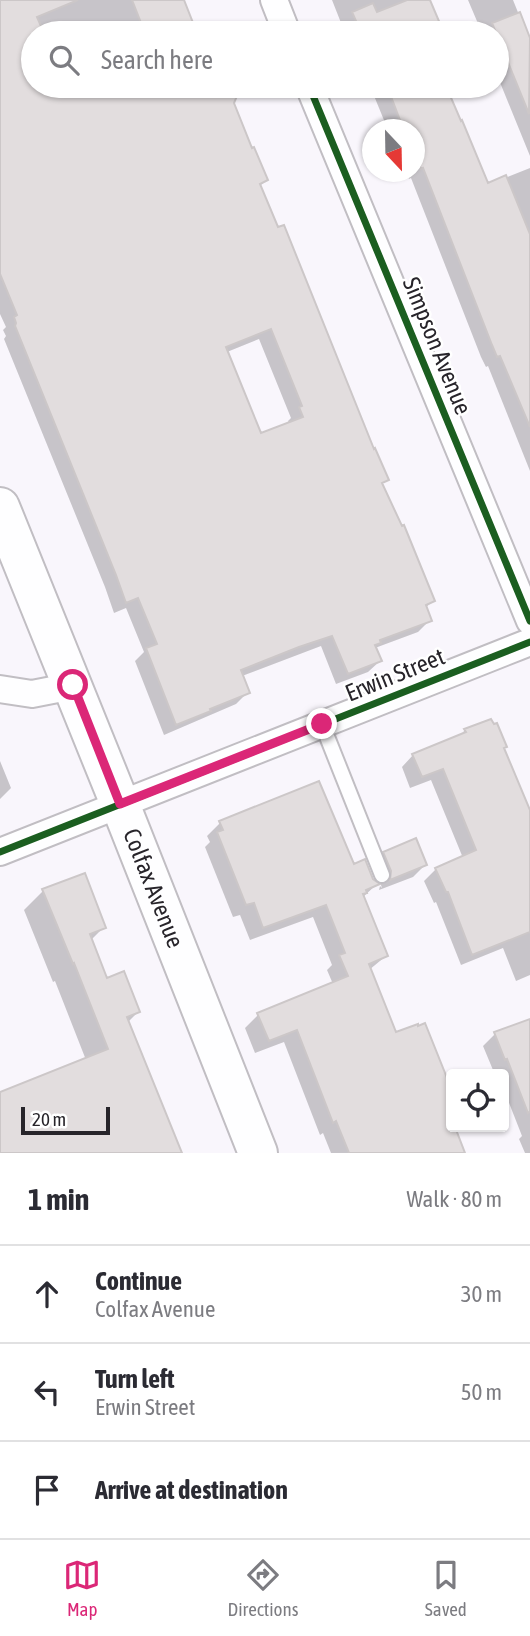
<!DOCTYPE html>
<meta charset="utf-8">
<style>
:root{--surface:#fff;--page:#f7f7f7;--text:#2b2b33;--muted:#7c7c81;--line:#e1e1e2;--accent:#db2777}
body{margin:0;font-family:"Asap Condensed",sans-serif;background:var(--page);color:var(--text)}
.controls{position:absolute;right:21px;bottom:21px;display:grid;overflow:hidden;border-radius:7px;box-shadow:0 2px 5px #0004}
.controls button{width:63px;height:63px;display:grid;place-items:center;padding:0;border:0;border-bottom:2px solid var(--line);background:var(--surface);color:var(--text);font:35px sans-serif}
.compass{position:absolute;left:362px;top:119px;width:63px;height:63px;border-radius:50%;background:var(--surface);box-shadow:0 2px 5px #0004;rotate:158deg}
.scale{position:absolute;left:21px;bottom:18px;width:89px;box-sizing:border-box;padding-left:7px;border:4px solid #27242a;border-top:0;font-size:19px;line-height:24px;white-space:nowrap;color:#27242a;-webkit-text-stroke:5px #fff;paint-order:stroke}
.stop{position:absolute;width:21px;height:21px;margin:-16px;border:5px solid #db2777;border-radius:50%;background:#fff}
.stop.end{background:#db2777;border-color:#fff;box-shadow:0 2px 7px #0008}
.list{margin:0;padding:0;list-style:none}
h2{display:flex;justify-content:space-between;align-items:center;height:91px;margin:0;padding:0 28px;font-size:30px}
h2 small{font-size:23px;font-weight:400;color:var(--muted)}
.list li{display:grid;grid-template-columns:46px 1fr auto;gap:21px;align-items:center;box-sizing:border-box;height:98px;padding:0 28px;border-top:2px solid var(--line)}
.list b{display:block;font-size:26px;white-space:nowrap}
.list p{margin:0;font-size:23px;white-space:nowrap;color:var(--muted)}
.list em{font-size:23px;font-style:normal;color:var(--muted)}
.icon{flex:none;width:38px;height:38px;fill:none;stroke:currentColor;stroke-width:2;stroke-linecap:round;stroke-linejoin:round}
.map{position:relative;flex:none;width:530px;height:1153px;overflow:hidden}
.search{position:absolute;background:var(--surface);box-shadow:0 2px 5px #0004;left:21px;right:21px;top:21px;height:77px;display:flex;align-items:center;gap:18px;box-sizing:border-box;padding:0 24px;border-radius:38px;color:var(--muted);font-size:26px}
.sheet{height:385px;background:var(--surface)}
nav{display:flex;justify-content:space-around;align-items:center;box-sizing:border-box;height:98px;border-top:2px solid var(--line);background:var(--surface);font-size:19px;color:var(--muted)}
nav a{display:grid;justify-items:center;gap:4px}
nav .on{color:var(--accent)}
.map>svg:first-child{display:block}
.shadow{fill:#0003;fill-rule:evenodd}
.building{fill:#e2ddde;stroke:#ccc7c8;stroke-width:2;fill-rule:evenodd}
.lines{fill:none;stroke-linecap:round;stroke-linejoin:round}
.service-casing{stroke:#c1bec3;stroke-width:18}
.minor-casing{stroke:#c1bec3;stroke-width:30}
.secondary-casing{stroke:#c1bec3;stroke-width:42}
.service{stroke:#fefeff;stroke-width:14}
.minor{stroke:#fefeff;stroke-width:26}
.secondary{stroke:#fefeff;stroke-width:38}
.cycleway-casing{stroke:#fff;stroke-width:11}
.cycleway{stroke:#1b5e20;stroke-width:7}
.route{stroke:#db2777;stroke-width:9}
.labels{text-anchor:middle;stroke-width:5;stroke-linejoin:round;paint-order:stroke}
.street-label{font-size:24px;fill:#27242a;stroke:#fff}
</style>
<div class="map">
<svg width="530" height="1153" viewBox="0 0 530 1153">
<rect width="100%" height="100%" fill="#f9f6fc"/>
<path class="shadow" d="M 0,0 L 182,0 L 195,33 L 33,33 L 33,86 L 225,86 L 266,180 L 259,187 L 387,480 L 381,485 L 433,601 L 425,608 L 430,620 L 418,632 L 375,648 L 380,661 L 368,672 L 336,684 L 321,646 L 242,676 L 248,692 L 236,704 L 164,735 L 135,661 L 144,652 L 126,608 L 114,613 L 105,587 L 4,339 L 6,336 L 3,330 L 6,327 L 0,314 ZM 259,339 L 291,418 L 288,421 L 289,424 L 260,436 L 227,352 Z
M 332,0 L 428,0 L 440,29 L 436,33 L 345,33 Z
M 468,0 L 513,0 L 530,42 L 530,156 L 497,75 L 497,33 L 482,33 Z
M 370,86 L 445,86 L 487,185 L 530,168 L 530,471 L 488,366 L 486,367 L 481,357 L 411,178 L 409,179 L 406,172 L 414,172 L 414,130 L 388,130 Z
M 465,730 L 502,748 L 530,820 L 530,975 L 516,981 L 503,948 L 461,965 L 436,902 L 434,903 L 424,881 L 436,869 L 463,858 L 431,780 L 410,788 L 402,767 L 413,755 L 459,737 Z
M 0,761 L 11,788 L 0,799 Z
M 220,823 L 353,866 L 377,884 L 362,898 L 386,956 L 369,970 L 395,1035 L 424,1026 L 451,1093 L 451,1097 L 444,1104 L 451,1122 L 451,1127 L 453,1127 L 463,1153 L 331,1153 L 323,1133 L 320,1135 L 284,1042 L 255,1053 L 245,1028 L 258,1015 L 333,984 L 327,970 L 332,965 L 313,917 L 250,940 L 240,915 L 233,917 L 205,847 L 210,842 L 207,836 Z
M 384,853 L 425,865 L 413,877 L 379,890 L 380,886 L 382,888 L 380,882 L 379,882 L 372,865 Z
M 43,891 L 104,927 L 90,941 L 106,980 L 138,1012 L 127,1023 L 180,1153 L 0,1153 L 0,1094 L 86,1060 L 55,981 L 53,982 L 24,910 Z
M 530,1020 L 530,1153 L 525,1153 L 519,1139 L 522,1136 L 504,1090 L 504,1074 L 497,1074 L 495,1069 L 493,1070 L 483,1046 L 495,1034 Z"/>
<path class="building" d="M 0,0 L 78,0 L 37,17 L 44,33 L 33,33 L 33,86 L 227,86 L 230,94 L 237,96 L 234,103 L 252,148 L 254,147 L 268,180 L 260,184 L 278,227 L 284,225 L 374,449 L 375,448 L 389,480 L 382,483 L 402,526 L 404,525 L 435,601 L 426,605 L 432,621 L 380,640 L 381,643 L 375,645 L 382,661 L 348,674 L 332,636 L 299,647 L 241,670 L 250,693 L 210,709 L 211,711 L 176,725 L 146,648 L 157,644 L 138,598 L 126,603 L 116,575 L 15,326 L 16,323 L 14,317 L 17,315 L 0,274 ZM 271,329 L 302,406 L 299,407 L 303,417 L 261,433 L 226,347 Z
M 132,0 L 184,0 L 197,33 L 145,33 Z
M 407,0 L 430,0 L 444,33 L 328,33 L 356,21 L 352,12 L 373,3 L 377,12 Z
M 520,12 L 530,38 L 529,114 L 492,23 Z
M 387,86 L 446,86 L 461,121 L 462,120 L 488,183 L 506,175 L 530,234 L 530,427 L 500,356 L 497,357 L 492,345 L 423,168 L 421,169 L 415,152 L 415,130 L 403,128 Z
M 491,719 L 494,724 L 497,723 L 507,747 L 504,748 L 530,810 L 530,932 L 472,955 L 448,892 L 446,892 L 435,868 L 476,850 L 443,769 L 422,777 L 412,754 L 466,732 L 464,729 Z
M 319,781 L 354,864 L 365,859 L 373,879 L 380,884 L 366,890 L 367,893 L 363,894 L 388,956 L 369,964 L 396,1032 L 418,1024 L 418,1026 L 425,1023 L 451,1088 L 451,1127 L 455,1127 L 465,1153 L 349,1153 L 336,1121 L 333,1123 L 297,1030 L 269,1041 L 257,1013 L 348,976 L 339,955 L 345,953 L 326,905 L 263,928 L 254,903 L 246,905 L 217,832 L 223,830 L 219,821 Z
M 416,838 L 427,865 L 390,880 L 391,871 L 383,852 Z
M 85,873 L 106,928 L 90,934 L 107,978 L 124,971 L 140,1012 L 127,1017 L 182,1153 L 0,1153 L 0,1092 L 108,1049 L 74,963 L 73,964 L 42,889 Z
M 530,1019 L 530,1112 L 528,1113 L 507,1059 L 505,1060 L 494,1032 Z"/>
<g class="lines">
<defs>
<path id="service" d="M 322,724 L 382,875"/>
<path id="minor" d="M 274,0 L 287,33
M 309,86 L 530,621
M 0,689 L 32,694 L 73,686
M 0,852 L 530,642"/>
<g id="secondary">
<path id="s1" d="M 0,507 L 120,804 L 258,1153"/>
</g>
</defs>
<use href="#service" class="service-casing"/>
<use href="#minor" class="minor-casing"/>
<use href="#secondary" class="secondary-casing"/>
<use href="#service" class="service"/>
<use href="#minor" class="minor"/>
<use href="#secondary" class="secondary"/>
<defs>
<path id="cycleway" d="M 309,86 L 530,621
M 0,852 L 530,642"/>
</defs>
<use href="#cycleway" class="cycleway-casing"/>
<use href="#cycleway" class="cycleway"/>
</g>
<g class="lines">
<path class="route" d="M 73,685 L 120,804 L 322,724"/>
</g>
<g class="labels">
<g class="street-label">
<text transform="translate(437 346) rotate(68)" y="8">Simpson Avenue</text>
<text transform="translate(395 675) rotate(-22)" y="8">Erwin Street</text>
<text dy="8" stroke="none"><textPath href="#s1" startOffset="411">Colfax Avenue</textPath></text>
</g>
</g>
</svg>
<div class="controls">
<button><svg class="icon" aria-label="locate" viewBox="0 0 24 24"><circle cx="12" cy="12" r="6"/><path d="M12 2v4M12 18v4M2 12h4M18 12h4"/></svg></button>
</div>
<svg class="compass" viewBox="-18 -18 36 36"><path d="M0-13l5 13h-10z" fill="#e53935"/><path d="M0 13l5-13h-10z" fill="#7c7c81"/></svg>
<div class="scale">20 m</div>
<div class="stop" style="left:73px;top:685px"></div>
<div class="stop end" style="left:322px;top:724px"></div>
<div class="search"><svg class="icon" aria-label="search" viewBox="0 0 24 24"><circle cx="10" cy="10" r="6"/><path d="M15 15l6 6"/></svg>Search here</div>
</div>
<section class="sheet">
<h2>1 min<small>Walk · 80 m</small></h2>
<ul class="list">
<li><svg class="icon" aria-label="ahead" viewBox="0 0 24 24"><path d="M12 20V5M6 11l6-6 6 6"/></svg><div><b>Continue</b><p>Colfax Avenue</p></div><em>30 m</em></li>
<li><svg class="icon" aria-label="left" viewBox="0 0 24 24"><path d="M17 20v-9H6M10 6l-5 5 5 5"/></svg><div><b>Turn left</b><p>Erwin Street</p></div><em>50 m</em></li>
<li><svg class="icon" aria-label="arrive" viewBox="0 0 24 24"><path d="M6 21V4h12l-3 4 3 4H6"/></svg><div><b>Arrive at destination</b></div></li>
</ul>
</section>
<nav>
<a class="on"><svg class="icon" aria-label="map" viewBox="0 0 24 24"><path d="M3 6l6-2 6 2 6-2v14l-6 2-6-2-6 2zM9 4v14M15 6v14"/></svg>Map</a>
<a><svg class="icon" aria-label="directions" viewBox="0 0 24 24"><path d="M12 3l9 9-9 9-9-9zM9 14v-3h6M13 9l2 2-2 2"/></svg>Directions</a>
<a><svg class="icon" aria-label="saved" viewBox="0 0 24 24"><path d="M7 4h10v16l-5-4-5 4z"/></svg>Saved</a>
</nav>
